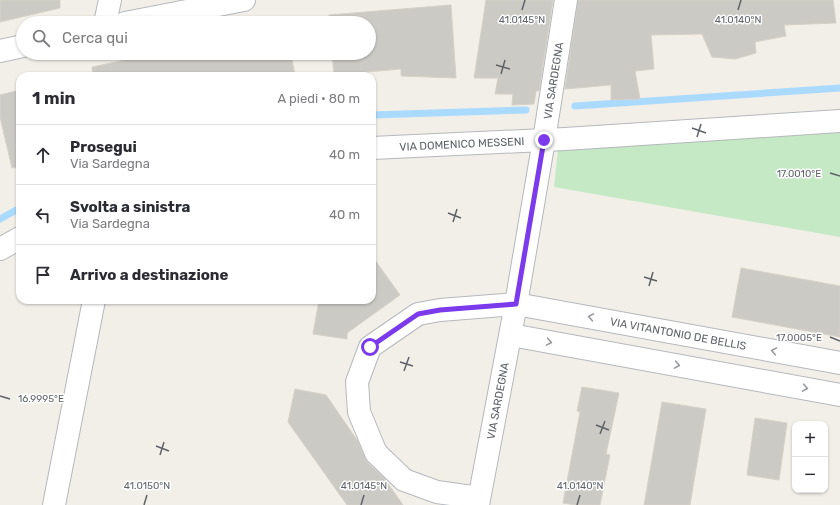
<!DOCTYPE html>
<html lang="it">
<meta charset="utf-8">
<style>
:root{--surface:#fff;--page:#f7f7f7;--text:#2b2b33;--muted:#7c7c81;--line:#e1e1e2}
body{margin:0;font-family:Rubik,sans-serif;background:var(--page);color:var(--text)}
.controls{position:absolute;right:12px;bottom:12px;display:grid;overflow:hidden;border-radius:8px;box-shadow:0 1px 3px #0004}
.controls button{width:36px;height:36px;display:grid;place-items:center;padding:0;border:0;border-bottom:1px solid var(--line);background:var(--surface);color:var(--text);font:20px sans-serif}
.stop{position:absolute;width:12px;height:12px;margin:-9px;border:3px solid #7c3aed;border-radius:50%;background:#fff}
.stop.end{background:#7c3aed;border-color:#fff;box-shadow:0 1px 4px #0008}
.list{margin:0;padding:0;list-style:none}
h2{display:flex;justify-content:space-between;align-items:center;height:52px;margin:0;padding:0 16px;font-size:17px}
h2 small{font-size:13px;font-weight:400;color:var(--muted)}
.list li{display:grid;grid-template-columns:26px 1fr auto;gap:12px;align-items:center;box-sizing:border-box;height:60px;padding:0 16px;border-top:1px solid var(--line)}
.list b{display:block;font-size:15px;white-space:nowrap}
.list p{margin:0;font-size:13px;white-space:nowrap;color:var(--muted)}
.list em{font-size:13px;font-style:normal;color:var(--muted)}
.icon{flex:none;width:22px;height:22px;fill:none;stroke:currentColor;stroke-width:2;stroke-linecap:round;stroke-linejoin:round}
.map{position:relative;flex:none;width:840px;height:505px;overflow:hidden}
.search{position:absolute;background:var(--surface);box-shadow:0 1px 3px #0004;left:16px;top:16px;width:360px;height:44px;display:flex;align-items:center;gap:10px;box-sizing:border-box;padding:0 14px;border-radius:22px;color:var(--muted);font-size:15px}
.panel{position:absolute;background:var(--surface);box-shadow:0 1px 3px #0004;left:16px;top:72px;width:360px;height:232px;border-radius:12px}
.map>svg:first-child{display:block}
.green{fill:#c5e8c5}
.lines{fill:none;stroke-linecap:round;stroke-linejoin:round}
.stream{stroke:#aadaff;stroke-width:7}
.building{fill:#cccac5;stroke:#d6d1c6}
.minor-casing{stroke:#b5b8bc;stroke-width:24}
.tertiary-casing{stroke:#b5b8bc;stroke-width:24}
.minor{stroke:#fff;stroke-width:22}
.tertiary{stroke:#fff;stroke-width:22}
.oneway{stroke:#979a9d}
.route{stroke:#7c3aed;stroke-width:5}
.ticks{fill:none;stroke:#5f6368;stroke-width:1.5}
.labels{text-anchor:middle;stroke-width:3;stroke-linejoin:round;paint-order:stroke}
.street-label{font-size:11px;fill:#5f6368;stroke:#fff}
.ticks-label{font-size:10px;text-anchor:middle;fill:#5f6368;stroke:#fff;stroke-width:3;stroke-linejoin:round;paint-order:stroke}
</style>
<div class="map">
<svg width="840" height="505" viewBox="0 0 840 505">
<rect width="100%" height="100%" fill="#f1efe8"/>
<path class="green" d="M 840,132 L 840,237 L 554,187 L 558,150 Z"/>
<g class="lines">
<path class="stream" d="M 575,106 L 840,88
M 372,115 L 526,110
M 0,219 L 20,208"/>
</g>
<path class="building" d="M 0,0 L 60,0 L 60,8 L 0,22 Z
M 486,0 L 553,0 L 539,91 L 536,91 L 534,104 L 512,105 L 513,94 L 495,94 L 498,78 L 474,78 Z
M 578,0 L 833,0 L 836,23 L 784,25 L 786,36 L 755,42 L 756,53 L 735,59 L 712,57 L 702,34 L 651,35 L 654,69 L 635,71 L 640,99 L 611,100 L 611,85 L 565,89 Z
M 451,5 L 456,78 L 401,76 L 401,69 L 355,73 L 355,76 L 334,76 L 332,53 L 369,53 L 369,23 L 330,23 L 329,15 Z
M 159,53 L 291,53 L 295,76 L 93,76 L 92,67 Z
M 20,90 L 20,167 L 12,168 L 0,117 L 0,95 Z
M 372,256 L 400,295 L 347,333 L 347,339 L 313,334 L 319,300 L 372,300 Z
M 741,268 L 840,286 L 840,337 L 732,317 Z
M 582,387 L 619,393 L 606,454 L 610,455 L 600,505 L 576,505 L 563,503 L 580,412 L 577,411 Z
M 295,389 L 326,395 L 357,440 L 367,462 L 384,478 L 403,505 L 347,505 L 288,422 Z
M 662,402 L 706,409 L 690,505 L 644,505 Z
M 755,418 L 787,423 L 779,480 L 747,475 Z"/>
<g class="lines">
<defs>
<g id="minor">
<path d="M 105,23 L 110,0"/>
<path id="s1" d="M 372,148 L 565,139 L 840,121"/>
<path d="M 0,249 L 20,238"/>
<path d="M 511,335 L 840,395"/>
<path id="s2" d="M 479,498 L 437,492 L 404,480 L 376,453 L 359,412 L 357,382 L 370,347 L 418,314 L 440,310 L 516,304 L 840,363"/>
<path d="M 54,505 L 94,300"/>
<path id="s3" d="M 478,505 L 516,304 L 544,140 L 566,0"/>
</g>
<path id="tertiary" d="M 125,23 L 244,0
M 0,51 L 23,46"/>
</defs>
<use href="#minor" class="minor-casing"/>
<use href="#tertiary" class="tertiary-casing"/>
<use href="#minor" class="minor"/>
<use href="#tertiary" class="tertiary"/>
</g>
<defs><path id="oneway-chevron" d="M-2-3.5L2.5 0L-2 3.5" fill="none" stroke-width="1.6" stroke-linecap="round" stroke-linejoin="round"/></defs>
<g class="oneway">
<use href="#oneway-chevron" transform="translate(591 317) rotate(-170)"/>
<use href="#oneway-chevron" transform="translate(549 342) rotate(10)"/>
<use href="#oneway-chevron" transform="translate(774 351) rotate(-170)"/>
<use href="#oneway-chevron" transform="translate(677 365) rotate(10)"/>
<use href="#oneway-chevron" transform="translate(805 388) rotate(10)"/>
</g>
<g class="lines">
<path class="route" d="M 370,347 L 418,314 L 440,310 L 516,304 L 544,140"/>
</g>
<path class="ticks" d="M 522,10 L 525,0M 738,10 L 741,0M 496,65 L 510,69M 501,74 L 505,60M 692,128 L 706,133M 697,137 L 701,124M 830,173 L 840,176M 448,213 L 461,218M 453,222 L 457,209M 644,277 L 657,281M 649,286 L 653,272M 830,337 L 840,341M 400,362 L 413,366M 404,371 L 409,357M 0,396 L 10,399M 596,425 L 609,430M 600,434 L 605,421M 156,446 L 169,451M 160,455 L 164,442M 144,505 L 147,495M 361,505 L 364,495M 577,505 L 580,495"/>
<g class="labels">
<g class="street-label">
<text dy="4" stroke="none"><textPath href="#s3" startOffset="431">VIA SARDEGNA</textPath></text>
<text dy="4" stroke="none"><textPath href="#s1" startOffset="90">VIA DOMENICO MESSENI</textPath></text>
<text dy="4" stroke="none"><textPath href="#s2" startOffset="550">VIA VITANTONIO DE BELLIS</textPath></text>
<text dy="4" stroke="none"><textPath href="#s3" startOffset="106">VIA SARDEGNA</textPath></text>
</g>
</g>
<g class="ticks-label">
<text x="522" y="23">41.0145°N</text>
<text x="738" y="23">41.0140°N</text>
<text x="799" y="177">17.0010°E</text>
<text x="799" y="341">17.0005°E</text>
<text x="41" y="402">16.9995°E</text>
<text x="147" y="489">41.0150°N</text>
<text x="364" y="489">41.0145°N</text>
<text x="580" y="489">41.0140°N</text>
</g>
</svg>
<div class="controls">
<button>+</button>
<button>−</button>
</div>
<div class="stop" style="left:370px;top:347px"></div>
<div class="stop end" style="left:544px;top:140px"></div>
<div class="search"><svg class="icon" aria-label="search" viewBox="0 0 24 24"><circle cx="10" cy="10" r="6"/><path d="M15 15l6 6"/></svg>Cerca qui</div>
<section class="panel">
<h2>1 min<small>A piedi · 80 m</small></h2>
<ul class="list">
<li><svg class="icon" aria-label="ahead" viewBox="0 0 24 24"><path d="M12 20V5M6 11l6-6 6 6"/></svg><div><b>Prosegui</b><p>Via Sardegna</p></div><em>40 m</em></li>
<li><svg class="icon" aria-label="left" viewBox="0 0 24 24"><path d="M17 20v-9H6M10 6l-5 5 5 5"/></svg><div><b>Svolta a sinistra</b><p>Via Sardegna</p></div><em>40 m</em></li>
<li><svg class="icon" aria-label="arrive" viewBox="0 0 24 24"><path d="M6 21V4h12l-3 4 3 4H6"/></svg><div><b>Arrivo a destinazione</b></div></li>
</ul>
</section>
</div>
